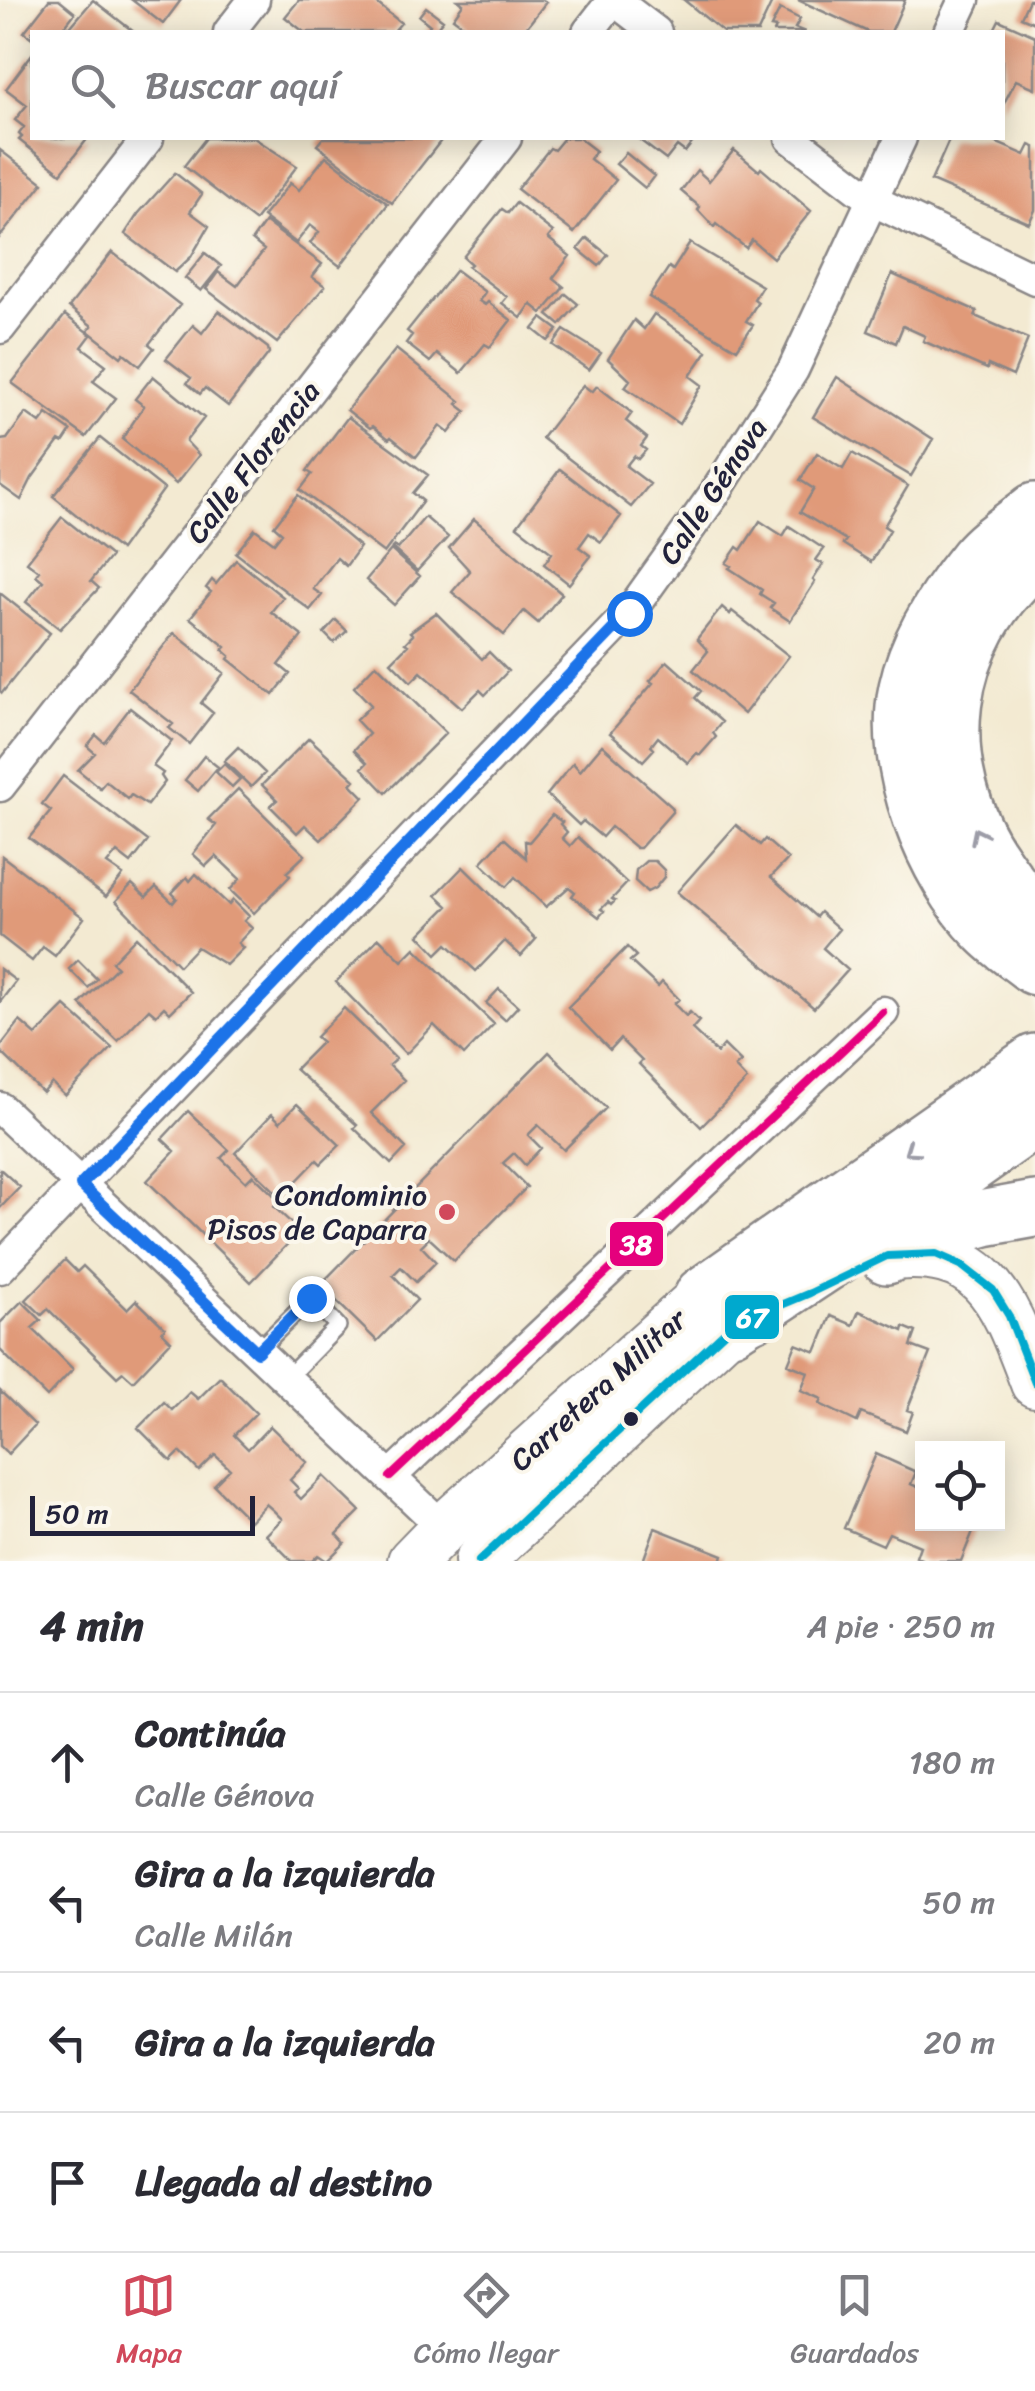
<!DOCTYPE html>
<html lang="es">
<meta charset="utf-8">
<style>
:root{--surface:#fff;--page:#f2f2f3;--text:#2b2b33;--muted:#7c7c81;--line:#e1e1e2;--accent:#d1495b}
body{margin:0;font-family:Sriracha,sans-serif;background:var(--page);color:var(--text)}
.controls{position:absolute;right:30px;bottom:30px;display:grid;overflow:hidden;border-radius:0px;box-shadow:0 5px 25px #0003}
.controls button{width:90px;height:90px;display:grid;place-items:center;padding:0;border:0;border-bottom:2px solid var(--line);background:var(--surface);color:var(--text);font:50px sans-serif}
.scale{position:absolute;left:30px;bottom:25px;width:225px;box-sizing:border-box;padding-left:10px;border:5px solid #22223b;border-top:0;font-size:28px;line-height:35px;white-space:nowrap;color:#22223b;-webkit-text-stroke:8px #fbf7ec;paint-order:stroke}
.stop{position:absolute;width:30px;height:30px;margin:-22px;border:8px solid #1a73e8;border-radius:50%;background:#fff}
.stop.end{background:#1a73e8;border-color:#fff;box-shadow:0 2px 10px #0008}
.list{margin:0;padding:0;list-style:none}
h2{display:flex;justify-content:space-between;align-items:center;height:130px;margin:0;padding:0 40px;font-size:42px}
h2 small{font-size:32px;font-weight:400;color:var(--muted)}
.list li{display:grid;grid-template-columns:65px 1fr auto;gap:30px;align-items:center;box-sizing:border-box;height:140px;padding:0 40px;border-top:2px solid var(--line)}
.list b{display:block;font-size:38px;white-space:nowrap}
.list p{margin:0;font-size:32px;white-space:nowrap;color:var(--muted)}
.list em{font-size:32px;font-style:normal;color:var(--muted)}
.icon{flex:none;width:55px;height:55px;fill:none;stroke:currentColor;stroke-width:2;stroke-linecap:round;stroke-linejoin:round}
.map{position:relative;flex:none;width:1035px;height:1561px;overflow:hidden}
.search{position:absolute;background:var(--surface);box-shadow:0 5px 25px #0003;left:30px;right:30px;top:30px;height:110px;display:flex;align-items:center;gap:25px;box-sizing:border-box;padding:0 35px;border-radius:0px;color:var(--muted);font-size:38px}
.sheet{height:690px;background:var(--surface)}
nav{display:flex;justify-content:space-around;align-items:center;box-sizing:border-box;height:140px;border-top:2px solid var(--line);background:var(--surface);font-size:28px;color:var(--muted)}
nav a{display:grid;justify-items:center;gap:5px}
nav .on{color:var(--accent)}
.map>svg:first-child{display:block}
.building{fill:#e09a79}
.lines{fill:none;stroke-linecap:round;stroke-linejoin:round}
.lane-casing{stroke:#8a8686;stroke-width:20}
.street-casing{stroke:#8a8686;stroke-width:35}
.primary-casing{stroke:#8a8686;stroke-width:52}
.highway-casing{stroke:#8a8686;stroke-width:60}
.lane{stroke:#fff;stroke-width:15}
.street{stroke:#fff;stroke-width:30}
.primary{stroke:#fff;stroke-width:48}
.highway{stroke:#fff;stroke-width:55}
.bus-1-casing{stroke:#fbf7ec;stroke-width:15}
.bus-2-casing{stroke:#fbf7ec;stroke-width:15}
.bus-1{stroke:#00a9ce;stroke-width:8}
.bus-2{stroke:#e5007d;stroke-width:8}
.oneway{stroke:#9c9ca7}
.route{stroke:#1a73e8;stroke-width:12}
.poi-dot{fill:#d1495b;stroke:#fbf7ec;stroke-width:4}
.bus-dot{fill:#22223b;stroke:#fbf7ec;stroke-width:4}
.labels{text-anchor:middle;stroke-width:8;stroke-linejoin:round;paint-order:stroke}
.street-label{font-size:30px;fill:#22223b;stroke:#fbf7ec}
.poi-label{font-size:30px;fill:#22223b;stroke:#fbf7ec;text-anchor:end}
.line-badge{stroke:#fbf7ec;stroke-width:4}
.badge-label{font-size:28px;text-anchor:middle;font-weight:bold;fill:#fff}
</style>
<div class="map">
<svg width="1035" height="1561" viewBox="0 0 1035 1561">
<rect width="100%" height="100%" fill="#fbf7ec"/>
<filter id="ink" filterUnits="userSpaceOnUse"><feTurbulence type="fractalNoise" baseFrequency=".01" numOctaves="2"/><feDisplacementMap in="SourceGraphic" scale="20" xChannelSelector="R" yChannelSelector="G"/><feConvolveMatrix kernelMatrix="1 2 1 2 8 2 1 2 1" color-interpolation-filters="sRGB"/></filter>
<filter id="wash" filterUnits="userSpaceOnUse"><feTurbulence type="fractalNoise" baseFrequency=".0048" numOctaves="4" result="noise"/><feDisplacementMap in="SourceGraphic" scale="40" xChannelSelector="R" yChannelSelector="G"/><feGaussianBlur stdDeviation="2.25" result="paint"/><feColorMatrix in="noise" values="0 0 0 0 0 0 0 0 0 0 0 0 0 0 0 0 0 1.4 0 .05"/><feComposite in="paint" operator="in"/></filter>
<g filter="url(#wash)">
<rect width="100%" height="100%" fill="#f3ead2"/>
<g id="blocks">
<path class="building" d="M 49,0 L 59,0 L 75,13 L 60,32 L 32,32 L 32,38 L 24,32 Z
M 93,0 L 134,32 L 66,32 Z
M 132,0 L 181,0 L 163,24 Z
M 299,0 L 373,0 L 401,23 L 393,32 L 304,32 L 285,17 Z
M 458,0 L 543,0 L 546,2 L 523,32 L 472,32 L 453,18 L 463,4 Z
M 684,0 L 773,0 L 758,32 L 723,32 Z
M 798,0 L 905,0 L 891,32 L 868,32 Z
M 1029,0 L 1035,0 L 1035,23 L 1021,17 Z
M 426,7 L 443,20 L 438,26 L 446,32 L 425,32 L 430,25 L 419,16 Z
M 780,9 L 800,19 L 795,28 L 805,32 L 774,32 L 776,28 L 771,27 Z
M 999,20 L 1035,36 L 1035,88 L 1016,80 L 1002,107 L 1002,32 L 993,32 Z
M 32,54 L 32,138 L 88,138 L 61,173 L 19,140 L 22,137 L 19,134 L 24,127 L 15,120 L 27,105 L 6,89 Z
M 206,138 L 254,138 L 297,166 L 255,221 L 184,166 Z
M 323,138 L 443,138 L 392,203 L 317,145 Z
M 564,138 L 579,138 L 596,151 L 590,159 L 616,180 L 574,233 L 517,189 L 550,148 L 554,150 Z
M 637,138 L 696,138 L 685,152 L 677,146 L 666,160 Z
M 950,138 L 986,138 L 1025,155 L 1030,145 L 1035,147 L 1035,210 L 1029,223 L 931,181 Z
M 0,150 L 43,183 L 0,237 Z
M 734,150 L 759,171 L 761,168 L 811,211 L 773,258 L 752,240 L 746,248 L 716,224 L 714,227 L 698,210 L 700,207 L 681,191 L 697,170 L 709,181 Z
M 626,153 L 654,176 L 645,188 L 616,164 Z
M 326,156 L 388,204 L 340,266 L 310,243 L 319,232 L 310,225 L 296,243 L 263,217 L 290,183 L 299,190 Z
M 175,173 L 202,194 L 190,212 L 209,226 L 191,257 L 175,272 L 125,234 L 138,214 Z
M 516,203 L 553,232 L 548,238 L 570,256 L 553,278 L 564,287 L 542,313 L 531,304 L 521,318 L 502,303 L 507,297 L 468,267 L 471,264 L 463,257 L 502,209 L 508,213 Z
M 265,222 L 322,264 L 312,277 L 325,286 L 277,343 L 206,289 L 218,272 L 237,286 L 264,250 L 252,240 Z
M 587,238 L 608,255 L 599,266 L 578,249 Z
M 690,243 L 762,286 L 754,299 L 758,302 L 746,321 L 753,325 L 737,349 L 649,297 L 669,267 L 673,270 Z
M 112,252 L 180,305 L 149,344 L 154,348 L 140,366 L 124,353 L 121,357 L 88,331 L 92,326 L 69,307 Z
M 205,253 L 221,266 L 201,291 L 185,278 Z
M 456,270 L 485,292 L 479,301 L 485,305 L 488,302 L 511,320 L 490,347 L 485,344 L 461,373 L 437,354 L 430,362 L 406,343 L 412,335 L 407,331 Z
M 892,274 L 977,311 L 975,316 L 1028,339 L 1013,376 L 988,365 L 987,369 L 923,341 L 925,336 L 903,326 L 896,343 L 868,331 Z
M 566,294 L 578,304 L 560,325 L 548,315 Z
M 219,311 L 268,348 L 269,353 L 228,406 L 205,388 L 200,394 L 187,383 L 191,378 L 166,359 L 193,325 L 202,333 Z
M 654,314 L 707,351 L 690,376 L 702,385 L 679,424 L 625,387 L 630,380 L 608,359 L 634,320 L 644,329 Z
M 65,315 L 91,335 L 82,347 L 106,365 L 93,381 L 116,398 L 86,437 L 12,383 Z
M 542,318 L 558,330 L 548,341 L 533,329 Z
M 564,330 L 601,353 L 589,370 L 553,345 Z
M 396,349 L 460,401 L 457,404 L 466,411 L 449,433 L 440,426 L 416,457 L 391,437 L 389,439 L 373,426 L 370,428 L 347,410 Z
M 153,376 L 204,418 L 186,441 L 199,455 L 176,484 L 122,439 L 144,406 L 135,399 Z
M 837,377 L 933,439 L 911,476 L 813,417 Z
M 583,385 L 592,392 L 597,386 L 632,413 L 626,421 L 647,438 L 641,446 L 646,450 L 638,459 L 634,456 L 626,466 L 650,484 L 631,507 L 542,438 Z
M 26,413 L 40,423 L 47,414 L 71,431 L 63,443 L 59,441 L 32,478 L 21,500 L 0,485 L 0,440 L 7,439 Z
M 348,417 L 428,475 L 413,493 L 423,501 L 384,553 L 300,490 L 312,474 L 307,471 Z
M 100,438 L 164,489 L 120,550 L 53,496 Z
M 817,453 L 843,469 L 852,453 L 908,486 L 884,526 L 890,530 L 871,562 L 843,544 L 846,540 L 800,512 L 814,489 L 800,480 Z
M 560,469 L 621,516 L 601,542 L 589,533 L 579,547 L 591,556 L 569,584 L 544,564 L 552,553 L 517,526 Z
M 298,495 L 360,547 L 346,566 L 337,558 L 313,589 L 322,595 L 310,610 L 236,553 L 255,529 L 274,543 L 282,533 L 274,526 Z
M 62,517 L 111,556 L 91,581 L 99,588 L 60,629 L 26,602 L 43,581 L 36,575 L 39,571 L 27,562 Z
M 425,517 L 448,537 L 417,571 L 392,548 L 394,546 L 398,549 Z
M 474,519 L 562,594 L 538,623 L 524,611 L 504,635 L 452,592 L 470,571 L 449,548 Z
M 760,521 L 783,536 L 789,526 L 824,549 L 816,560 L 823,564 L 813,580 L 815,582 L 790,621 L 770,608 L 774,603 L 760,594 L 762,590 L 729,568 L 731,566 L 726,563 L 737,547 L 741,550 Z
M 391,550 L 420,576 L 394,605 L 366,580 Z
M 236,560 L 283,597 L 271,612 L 302,636 L 279,665 L 290,674 L 273,695 L 228,659 L 230,656 L 223,650 L 226,647 L 190,618 L 211,592 L 206,588 L 212,580 L 216,584 Z
M 0,593 L 50,633 L 2,693 L 0,691 Z
M 722,607 L 730,614 L 732,611 L 789,656 L 744,714 L 693,670 L 708,651 L 697,639 Z
M 436,613 L 482,659 L 489,652 L 508,671 L 485,695 L 480,690 L 462,708 L 421,672 L 411,682 L 391,662 L 408,645 L 405,643 L 413,635 L 410,632 Z
M 336,620 L 347,631 L 334,643 L 324,633 Z
M 174,633 L 224,673 L 201,703 L 213,713 L 189,744 L 169,728 L 173,724 L 129,690 Z
M 667,661 L 701,691 L 695,698 L 722,722 L 713,733 L 716,737 L 700,755 L 697,753 L 688,763 L 658,737 L 651,746 L 654,749 L 643,761 L 610,733 L 653,683 L 650,681 Z
M 376,664 L 446,733 L 386,793 L 362,768 L 367,763 L 354,750 L 369,734 L 356,720 L 371,705 L 354,687 Z
M 130,708 L 172,741 L 153,766 L 163,773 L 161,776 L 165,782 L 147,805 L 131,795 L 128,799 L 106,781 L 100,788 L 78,770 L 95,753 L 87,746 L 96,735 L 104,742 Z
M 309,738 L 355,780 L 351,784 L 364,797 L 321,840 L 305,825 L 297,833 L 270,806 L 277,800 L 262,785 Z
M 602,745 L 672,807 L 672,812 L 640,848 L 636,848 L 611,827 L 602,837 L 583,821 L 579,825 L 547,795 L 573,763 L 580,771 Z
M 238,747 L 265,773 L 251,787 L 224,761 Z
M 204,756 L 218,767 L 198,791 L 185,780 Z
M 224,764 L 240,779 L 232,787 L 216,772 Z
M 63,776 L 148,841 L 131,863 L 117,852 L 107,864 L 123,875 L 106,897 L 29,838 L 51,811 L 42,804 Z
M 238,789 L 305,855 L 287,872 L 290,876 L 254,913 L 230,890 L 240,879 L 216,856 L 206,866 L 193,854 L 216,825 L 208,819 Z
M 552,815 L 562,822 L 560,824 L 567,832 L 562,838 L 570,846 L 578,837 L 627,883 L 612,899 L 615,901 L 611,905 L 608,902 L 601,909 L 604,911 L 599,917 L 572,896 L 575,892 L 569,887 L 546,907 L 515,877 L 506,887 L 481,863 L 504,838 L 526,858 L 525,841 L 529,842 Z
M 736,825 L 760,845 L 765,839 L 788,859 L 771,877 L 816,917 L 820,912 L 839,929 L 823,948 L 848,970 L 814,1008 L 677,892 Z
M 2,856 L 84,918 L 55,956 L 43,947 L 32,961 L 0,936 Z
M 646,861 L 655,861 L 664,870 L 664,877 L 655,888 L 647,892 L 635,881 L 636,870 Z
M 463,867 L 536,939 L 521,956 L 505,941 L 476,971 L 447,944 L 437,954 L 419,935 L 448,906 L 436,895 Z
M 196,874 L 229,905 L 233,900 L 249,916 L 244,921 L 252,928 L 238,943 L 243,948 L 226,965 L 197,947 L 179,966 L 116,901 L 132,884 L 146,897 L 156,887 L 173,903 L 177,898 L 172,893 L 187,877 L 190,881 Z
M 136,937 L 191,992 L 170,1013 L 164,1007 L 156,1015 L 149,1009 L 118,1041 L 80,1004 L 117,967 L 112,962 Z
M 379,938 L 402,961 L 415,948 L 494,1024 L 464,1055 L 434,1025 L 406,1054 L 336,982 Z
M 627,947 L 636,956 L 630,961 L 658,987 L 662,982 L 679,999 L 674,1004 L 686,1016 L 690,1012 L 699,1021 L 692,1029 L 717,1053 L 724,1045 L 741,1062 L 735,1067 L 747,1080 L 701,1127 L 639,1064 L 642,1061 L 620,1039 L 610,1050 L 568,1007 Z
M 78,960 L 97,979 L 88,988 L 69,969 Z
M 0,969 L 16,981 L 0,1002 Z
M 499,989 L 518,1006 L 505,1020 L 486,1003 Z
M 65,1006 L 112,1048 L 65,1096 L 52,1083 L 43,1093 L 0,1051 L 0,1047 L 20,1021 L 36,1035 Z
M 344,1008 L 396,1059 L 389,1065 L 404,1080 L 371,1113 L 406,1148 L 391,1164 L 354,1128 L 357,1125 L 295,1069 L 322,1042 L 316,1037 Z
M 549,1052 L 606,1108 L 564,1150 L 538,1125 L 528,1135 L 541,1148 L 525,1165 L 514,1153 L 503,1163 L 527,1187 L 454,1261 L 429,1238 L 421,1246 L 436,1262 L 416,1282 L 401,1267 L 393,1275 L 417,1300 L 377,1341 L 320,1285 Z
M 297,1104 L 340,1145 L 321,1164 L 317,1160 L 281,1197 L 235,1153 L 272,1114 L 280,1122 Z
M 188,1111 L 229,1150 L 221,1158 L 246,1182 L 253,1175 L 280,1201 L 274,1207 L 300,1231 L 251,1282 L 147,1181 L 175,1151 L 162,1139 Z
M 0,1169 L 20,1187 L 0,1208 Z
M 65,1260 L 77,1272 L 83,1266 L 127,1309 L 136,1300 L 165,1328 L 162,1332 L 171,1341 L 133,1381 L 123,1372 L 117,1377 L 48,1309 L 42,1315 L 26,1300 Z
M 22,1301 L 41,1320 L 32,1328 L 73,1369 L 47,1397 L 0,1350 L 0,1323 Z
M 859,1311 L 903,1331 L 904,1327 L 916,1332 L 911,1346 L 930,1353 L 907,1410 L 913,1412 L 906,1431 L 861,1413 L 857,1422 L 820,1404 L 822,1399 L 801,1390 L 808,1372 L 788,1364 L 796,1344 L 816,1352 L 831,1316 L 853,1325 Z
M 220,1377 L 256,1413 L 234,1435 L 248,1449 L 270,1426 L 307,1462 L 290,1480 L 298,1488 L 294,1492 L 301,1499 L 324,1476 L 360,1511 L 337,1534 L 345,1543 L 327,1561 L 318,1555 L 312,1561 L 292,1561 L 266,1535 L 282,1519 L 274,1511 L 266,1504 L 250,1521 L 214,1485 L 230,1469 L 215,1455 L 199,1471 L 180,1452 L 171,1461 L 138,1428 L 164,1402 L 172,1410 L 190,1392 L 198,1399 Z
M 0,1391 L 35,1425 L 8,1454 L 0,1446 Z
M 876,1454 L 916,1472 L 911,1484 L 922,1489 L 922,1524 L 976,1524 L 961,1561 L 926,1561 L 916,1557 L 920,1546 L 889,1533 L 883,1545 L 844,1528 Z
M 655,1528 L 723,1555 L 721,1561 L 643,1561 Z"/>
</g>
</g>
<g filter="url(#ink)">
<use href="#blocks" fill-opacity="0" stroke="#8a8686" stroke-width="2.5"/>
<g class="lines">
<defs>
<path id="lane" d="M 257,1351 L 311,1298 L 338,1326 L 286,1379"/>
<path id="street" d="M 614,0 L 656,32
M 229,32 L 254,0
M 588,32 L 613,0
M 949,32 L 964,0
M 791,138 L 872,200 L 1035,279
M 0,328 L 148,138
M 0,786 L 506,138
M 0,1108 L 444,1528
M 0,1268 L 629,613 L 715,493 L 793,370 L 901,138
M 390,1477 L 883,1012"/>
<path id="primary" d="M 885,1257 C 987,1243 1004,1303 1035,1383
M 412,1561 L 444,1528 L 703,1295
M 479,1561 L 731,1326 L 765,1312"/>
<path id="highway" d="M 1035,511 C 1016,527 992,541 976,560 C 946,597 917,641 907,688 C 890,764 933,874 987,928 C 1001,943 1019,954 1035,967
M 1035,560 C 940,635 926,768 995,865 C 1007,882 1019,900 1035,912
M 887,1256 L 939,1231 L 985,1218 L 1035,1209
M 703,1295 L 1035,1062
M 731,1326 L 896,1217 L 1035,1119"/>
</defs>
<use href="#lane" class="lane-casing"/>
<use href="#street" class="street-casing"/>
<use href="#primary" class="primary-casing"/>
<use href="#highway" class="highway-casing"/>
<use href="#lane" class="lane"/>
<use href="#street" class="street"/>
<use href="#primary" class="primary"/>
<use href="#highway" class="highway"/>
<defs>
<path id="bus-1" d="M 479,1561 L 731,1326 L 810,1293 L 887,1256 L 936,1254 L 961,1265 L 993,1290 L 1009,1316 L 1035,1383"/>
<path id="bus-2" d="M 390,1477 L 883,1012"/>
</defs>
<use href="#bus-1" class="bus-1-casing"/>
<use href="#bus-2" class="bus-2-casing"/>
<use href="#bus-1" class="bus-1"/>
<use href="#bus-2" class="bus-2"/>
</g>
<defs><path id="oneway-chevron" d="M-2-3.5L2.5 0L-2 3.5" fill="none" stroke-width="1.6" stroke-linecap="round" stroke-linejoin="round" transform="scale(2.5)"/></defs>
<g class="oneway">
<use href="#oneway-chevron" transform="translate(978 835) rotate(-116)"/>
<use href="#oneway-chevron" transform="translate(911 1150) rotate(145)"/>
</g>
</g>
<g class="lines" filter="url(#ink)">
<path class="route" d="M 311,1298 L 257,1352 L 81,1185 L 629,613"/>
</g>
<circle class="poi-dot" cx="447" cy="1212" r="10"/>
<circle class="bus-dot" cx="631" cy="1419" r="9"/>
<g class="labels">
<g class="street-label">
<text transform="translate(253 462) rotate(-52)" y="10">Calle Florencia</text>
<text transform="translate(713 491) rotate(-56)" y="10">Calle Génova</text>
<text transform="translate(598 1390) rotate(-42)" y="10">Carretera Militar</text>
</g>
<g class="poi-label">
<text x="427" y="1205">Condominio<tspan x="427" dy="34">Pisos de Caparra</tspan></text>
</g>
</g>
<g class="line-badge">
<rect x="608" y="1220" width="57" height="48" rx="10" fill="#e5007d"/>
<rect x="723" y="1293" width="58" height="48" rx="10" fill="#00a9ce"/>
</g>
<g class="badge-label">
<text x="636" y="1254">38</text>
<text x="752" y="1327">67</text>
</g>
</svg>
<div class="controls">
<button><svg class="icon" aria-label="locate" viewBox="0 0 24 24"><circle cx="12" cy="12" r="6"/><path d="M12 2v4M12 18v4M2 12h4M18 12h4"/></svg></button>
</div>
<div class="scale">50 m</div>
<div class="stop" style="left:629px;top:613px"></div>
<div class="stop end" style="left:311px;top:1298px"></div>
<div class="search"><svg class="icon" aria-label="search" viewBox="0 0 24 24"><circle cx="10" cy="10" r="6"/><path d="M15 15l6 6"/></svg>Buscar aquí</div>
</div>
<section class="sheet">
<h2>4 min<small>A pie · 250 m</small></h2>
<ul class="list">
<li><svg class="icon" aria-label="ahead" viewBox="0 0 24 24"><path d="M12 20V5M6 11l6-6 6 6"/></svg><div><b>Continúa</b><p>Calle Génova</p></div><em>180 m</em></li>
<li><svg class="icon" aria-label="left" viewBox="0 0 24 24"><path d="M17 20v-9H6M10 6l-5 5 5 5"/></svg><div><b>Gira a la izquierda</b><p>Calle Milán</p></div><em>50 m</em></li>
<li><svg class="icon" aria-label="left" viewBox="0 0 24 24"><path d="M17 20v-9H6M10 6l-5 5 5 5"/></svg><div><b>Gira a la izquierda</b></div><em>20 m</em></li>
<li><svg class="icon" aria-label="arrive" viewBox="0 0 24 24"><path d="M6 21V4h12l-3 4 3 4H6"/></svg><div><b>Llegada al destino</b></div></li>
</ul>
</section>
<nav>
<a class="on"><svg class="icon" aria-label="map" viewBox="0 0 24 24"><path d="M3 6l6-2 6 2 6-2v14l-6 2-6-2-6 2zM9 4v14M15 6v14"/></svg>Mapa</a>
<a><svg class="icon" aria-label="directions" viewBox="0 0 24 24"><path d="M12 3l9 9-9 9-9-9zM9 14v-3h6M13 9l2 2-2 2"/></svg>Cómo llegar</a>
<a><svg class="icon" aria-label="saved" viewBox="0 0 24 24"><path d="M7 4h10v16l-5-4-5 4z"/></svg>Guardados</a>
</nav>
